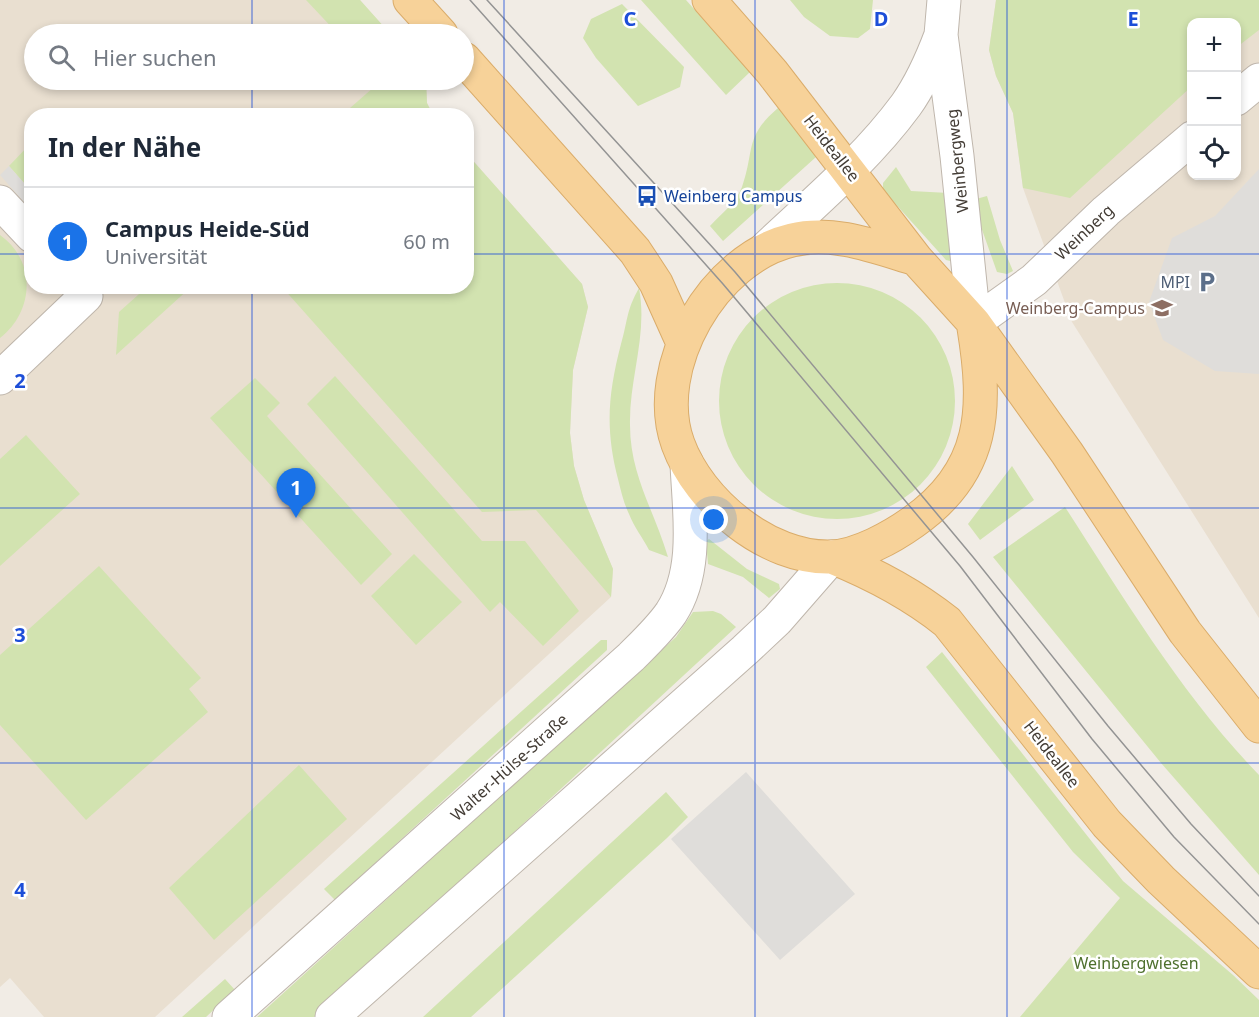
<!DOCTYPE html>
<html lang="de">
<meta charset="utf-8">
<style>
:root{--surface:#fff;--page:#f6f6f7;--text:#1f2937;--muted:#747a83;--line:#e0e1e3;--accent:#1a73e8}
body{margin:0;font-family:"Noto Sans",sans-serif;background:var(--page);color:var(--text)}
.controls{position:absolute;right:18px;top:18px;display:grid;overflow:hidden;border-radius:12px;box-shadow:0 3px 9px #0003}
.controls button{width:54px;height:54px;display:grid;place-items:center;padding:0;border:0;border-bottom:2px solid var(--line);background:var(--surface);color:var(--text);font:30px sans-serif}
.you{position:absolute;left:714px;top:520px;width:21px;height:21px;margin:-15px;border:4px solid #fff;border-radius:50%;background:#1a73e8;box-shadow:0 0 0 9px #1a73e833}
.badge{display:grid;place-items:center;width:39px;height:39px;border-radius:50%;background:var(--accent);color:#fff;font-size:20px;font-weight:700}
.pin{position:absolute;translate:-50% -50px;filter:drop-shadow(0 2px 3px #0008)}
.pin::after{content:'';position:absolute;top:32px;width:21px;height:18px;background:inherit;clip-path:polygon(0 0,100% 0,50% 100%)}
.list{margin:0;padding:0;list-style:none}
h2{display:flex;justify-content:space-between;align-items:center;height:78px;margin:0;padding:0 24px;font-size:26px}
h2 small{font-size:20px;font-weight:400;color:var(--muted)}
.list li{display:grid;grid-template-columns:39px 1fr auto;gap:18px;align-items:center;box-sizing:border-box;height:108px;padding:0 24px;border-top:2px solid var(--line)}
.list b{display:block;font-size:22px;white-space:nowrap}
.list p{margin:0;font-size:20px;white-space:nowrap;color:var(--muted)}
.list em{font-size:20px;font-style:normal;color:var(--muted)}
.icon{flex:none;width:33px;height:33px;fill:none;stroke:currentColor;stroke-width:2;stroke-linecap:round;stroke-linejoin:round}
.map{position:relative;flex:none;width:1259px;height:1017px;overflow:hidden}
.search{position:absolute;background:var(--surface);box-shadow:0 3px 9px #0003;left:24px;top:24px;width:450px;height:66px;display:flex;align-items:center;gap:15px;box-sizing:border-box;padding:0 21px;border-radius:33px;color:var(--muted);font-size:22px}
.panel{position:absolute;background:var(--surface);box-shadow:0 3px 9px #0003;left:24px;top:108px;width:450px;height:186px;border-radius:24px}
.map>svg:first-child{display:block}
.education{fill:#e9dfd0;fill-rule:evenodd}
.green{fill:#d2e3b0}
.parking{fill:#dfddda}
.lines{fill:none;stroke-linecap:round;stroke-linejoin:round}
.minor-casing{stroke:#bfb6ac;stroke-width:35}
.major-casing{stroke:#daac6a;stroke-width:35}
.minor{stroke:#fff;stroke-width:33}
.major{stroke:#f7d299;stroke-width:33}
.tram{stroke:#949494;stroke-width:1.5}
.grid{fill:none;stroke:#1d4ed8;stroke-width:1.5;stroke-opacity:0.55}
.labels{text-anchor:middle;stroke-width:5;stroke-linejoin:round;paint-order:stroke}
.street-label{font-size:16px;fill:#433c35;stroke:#fff}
.transit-label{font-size:16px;fill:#164399;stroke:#fff;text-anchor:start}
.service-label{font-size:16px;fill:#4e5e75;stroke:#fff;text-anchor:end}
.education-label{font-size:16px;fill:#785e54;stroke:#fff;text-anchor:end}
.park-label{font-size:16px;fill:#4e702d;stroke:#fff}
.grid-label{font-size:20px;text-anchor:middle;font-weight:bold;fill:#1d4ed8;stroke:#fff;stroke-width:5;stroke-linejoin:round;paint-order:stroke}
</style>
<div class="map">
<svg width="1259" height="1017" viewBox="0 0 1259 1017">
<rect width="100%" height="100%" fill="#f1ece5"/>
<path class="education" d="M 0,0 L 360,0 L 390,34 L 34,34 L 34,80 L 426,80 L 427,103 L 433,115 L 32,116 L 32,286 L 466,286 L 467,154 L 582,284 L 588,307 L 573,370 L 570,433 L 574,466 L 584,500 L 613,569 L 611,597 L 155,1017 L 44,1017 L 10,978 L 0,987 Z
M 996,0 L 1259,0 L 1259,618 L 1072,322 L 1023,188 L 1013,113 L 996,76 L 989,50 ZM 1192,22 L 1236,22 L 1236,176 L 1192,176 Z"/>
<path class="green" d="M 306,0 L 360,0 L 386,29 L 380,34 L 338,34 Z
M 641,0 L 686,0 L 750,72 L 726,95 Z
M 790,0 L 873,0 L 870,29 L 858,38 L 830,36 L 804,17 Z
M 996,0 L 1259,0 L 1259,30 L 1237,47 L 1236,22 L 1192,22 L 1191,87 L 1070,198 L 1023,188 L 1013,113 L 996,76 L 989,50 Z
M 622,4 L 684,67 L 680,87 L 638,106 L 596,58 L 583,38 L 591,19 Z
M 382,80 L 426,80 L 427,103 L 433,115 L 342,115 Z
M 778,108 L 817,151 L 816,157 L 723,241 L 710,226 C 721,214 736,203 742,187 C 755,150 744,137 778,108 Z
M 31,143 L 31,191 L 9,166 Z
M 467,154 L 582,284 L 588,307 L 573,370 L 570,433 L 574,466 L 584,500 L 613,569 L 611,597 L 536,510 L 482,512 L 282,287 L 466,286 Z
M 896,167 L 911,191 L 949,193 L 954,257 L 950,261 L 946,260 L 883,190 L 883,183 Z
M 987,196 L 1000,240 L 1013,271 L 1007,274 L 997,272 L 980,224 L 976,199 Z
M 0,235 C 37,261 34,312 0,338 Z
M719 401a118 118 0 1 1 236 0a118 118 0 1 1-236 0Z
M 148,286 L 191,287 L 116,355 L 119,312 Z
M 639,288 C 648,335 629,378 630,425 C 630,475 654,510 668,557 L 649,550 C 643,538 634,527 629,514 C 624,504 621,491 618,479 C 605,429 608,394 621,344 C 628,320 626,311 639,288 Z
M 335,376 L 482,541 L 525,541 L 579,611 L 543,646 L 500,602 L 490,612 L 307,404 Z
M 255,378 L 280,403 L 267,416 L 392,554 L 361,585 L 210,418 Z
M 26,435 L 80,494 L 0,566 L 0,459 Z
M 1012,466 L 1034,500 L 980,540 L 968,524 Z
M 1065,507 C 1125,600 1182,695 1259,775 L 1259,875 L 1161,763 L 993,557 Z
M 709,539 L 747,569 L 779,584 L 780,589 L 769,598 L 743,577 L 708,564 L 706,541 Z
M 414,554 L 462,602 L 416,645 L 371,596 Z
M 99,566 L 201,678 L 189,689 L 208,712 L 86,820 L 0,725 L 0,655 Z
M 713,611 L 721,614 L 736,627 L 314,1017 L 257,1017 L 676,637 L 693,612 Z
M 601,640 L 607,640 L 607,650 L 335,900 L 324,889 Z
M 942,652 L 1123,881 L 1233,975 L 1259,1000 L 1259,1017 L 1020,1017 L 1120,898 L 1073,852 L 926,667 Z
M 299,765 L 347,819 L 214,940 L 169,888 Z
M 666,792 L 688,817 L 667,838 L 471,1017 L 423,1017 Z
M 225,979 L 235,990 L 206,1017 L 182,1017 Z"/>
<path class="parking" d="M 9,166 L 31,191 L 31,210 L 0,175 Z
M 1259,169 L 1259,374 L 1215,371 L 1163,340 L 1149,302 L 1172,238 L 1215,216 Z
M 746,772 L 855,894 L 780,960 L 671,839 Z"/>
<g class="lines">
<defs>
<path id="minor" d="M 944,0 L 941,35 L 957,156 L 974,323
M 1236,99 L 1259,80
M 0,202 L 32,236
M 767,247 C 815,202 867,158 906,105 C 921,84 932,59 941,35
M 974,323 L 1034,280 L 1106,211 L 1192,138
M 0,378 L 86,296 L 78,286
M 229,1017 L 631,657 C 645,643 660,629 671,613 C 699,570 689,512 687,464
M 332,1017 L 745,650 L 777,620 L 832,557"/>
<path id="major" d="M 410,0 L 441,34
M 709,0 L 772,72 L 916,259 L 974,323 L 1067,453 L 1185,632 L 1259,726
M 464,59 L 635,251 L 656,283 L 683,343
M 916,259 C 876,247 834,230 792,240 C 714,258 650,367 678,444 C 699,502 768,559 831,557 C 858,556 892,537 913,522 C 986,471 987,408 974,328
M 832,557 C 874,574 912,594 947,622 L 1107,824 L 1161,880 L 1259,972"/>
</defs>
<use href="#minor" class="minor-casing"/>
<use href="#major" class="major-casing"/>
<use href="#minor" class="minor"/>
<use href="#major" class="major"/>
<path class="tram" d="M 470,0 L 723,284 L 960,566 L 1092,739 L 1174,837 L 1259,924
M 487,0 L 735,272 L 973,557 L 1108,726 L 1191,824 L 1259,896"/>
</g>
<path class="grid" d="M 252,0 L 252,34M 504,0 L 504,1017M 755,0 L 755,1017M 1007,0 L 1007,1017M 252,80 L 252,116M 0,254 L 32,254M 466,254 L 1259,254M 252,286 L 252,1017M 0,508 L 1259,508M 0,763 L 1259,763"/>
<defs>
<symbol id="bus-bare" viewBox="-9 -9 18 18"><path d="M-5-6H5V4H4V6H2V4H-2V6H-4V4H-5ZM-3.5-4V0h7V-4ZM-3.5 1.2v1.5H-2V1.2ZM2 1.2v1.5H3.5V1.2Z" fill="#1a4fb4" stroke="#fff" stroke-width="2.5" paint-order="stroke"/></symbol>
<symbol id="parking-bare" viewBox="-9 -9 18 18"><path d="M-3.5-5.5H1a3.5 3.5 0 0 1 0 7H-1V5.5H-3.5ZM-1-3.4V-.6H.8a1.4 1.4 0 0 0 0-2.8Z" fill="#5c6f8a" stroke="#fff" stroke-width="2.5" paint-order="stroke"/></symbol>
<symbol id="university-bare" viewBox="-9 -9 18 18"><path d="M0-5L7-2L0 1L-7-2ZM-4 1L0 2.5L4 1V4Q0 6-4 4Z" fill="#8d6e63" stroke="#fff" stroke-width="2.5" paint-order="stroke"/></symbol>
</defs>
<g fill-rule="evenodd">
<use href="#bus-bare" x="632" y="181" width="30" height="30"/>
<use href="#parking-bare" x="1192" y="267" width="30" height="30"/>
<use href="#university-bare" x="1147" y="293" width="30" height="30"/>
</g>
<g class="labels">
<g class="street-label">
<text transform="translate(832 148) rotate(52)" y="6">Heideallee</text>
<text transform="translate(957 161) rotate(-96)" y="6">Weinbergweg</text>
<text transform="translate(1084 232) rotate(-43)" y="6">Weinberg</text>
<text transform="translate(1052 754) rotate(52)" y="6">Heideallee</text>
<text transform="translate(509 767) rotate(-42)" y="6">Walter-Hülse-Straße</text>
</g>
<g class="transit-label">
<text x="664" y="202">Weinberg Campus</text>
</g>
<g class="service-label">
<text x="1190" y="288">MPI</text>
</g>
<g class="education-label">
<text x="1145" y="314">Weinberg-Campus</text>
</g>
<g class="park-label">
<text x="1136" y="969">Weinbergwiesen</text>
</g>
</g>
<g class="grid-label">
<text x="630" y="26">C</text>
<text x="881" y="26">D</text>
<text x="1133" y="26">E</text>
<text x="20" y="388">2</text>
<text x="20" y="642">3</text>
<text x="20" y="897">4</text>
</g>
</svg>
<div class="controls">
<button>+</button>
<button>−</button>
<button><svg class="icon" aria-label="locate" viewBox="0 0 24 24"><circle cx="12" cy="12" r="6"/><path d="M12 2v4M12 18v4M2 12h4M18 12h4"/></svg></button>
</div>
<div class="you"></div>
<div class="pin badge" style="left:296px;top:518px">1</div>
<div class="search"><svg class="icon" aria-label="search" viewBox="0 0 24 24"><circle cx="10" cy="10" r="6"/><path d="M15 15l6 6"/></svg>Hier suchen</div>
<section class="panel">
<h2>In der Nähe<small></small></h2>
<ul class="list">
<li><span class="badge">1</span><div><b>Campus Heide-Süd</b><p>Universität</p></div><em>60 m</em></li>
</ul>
</section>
</div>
